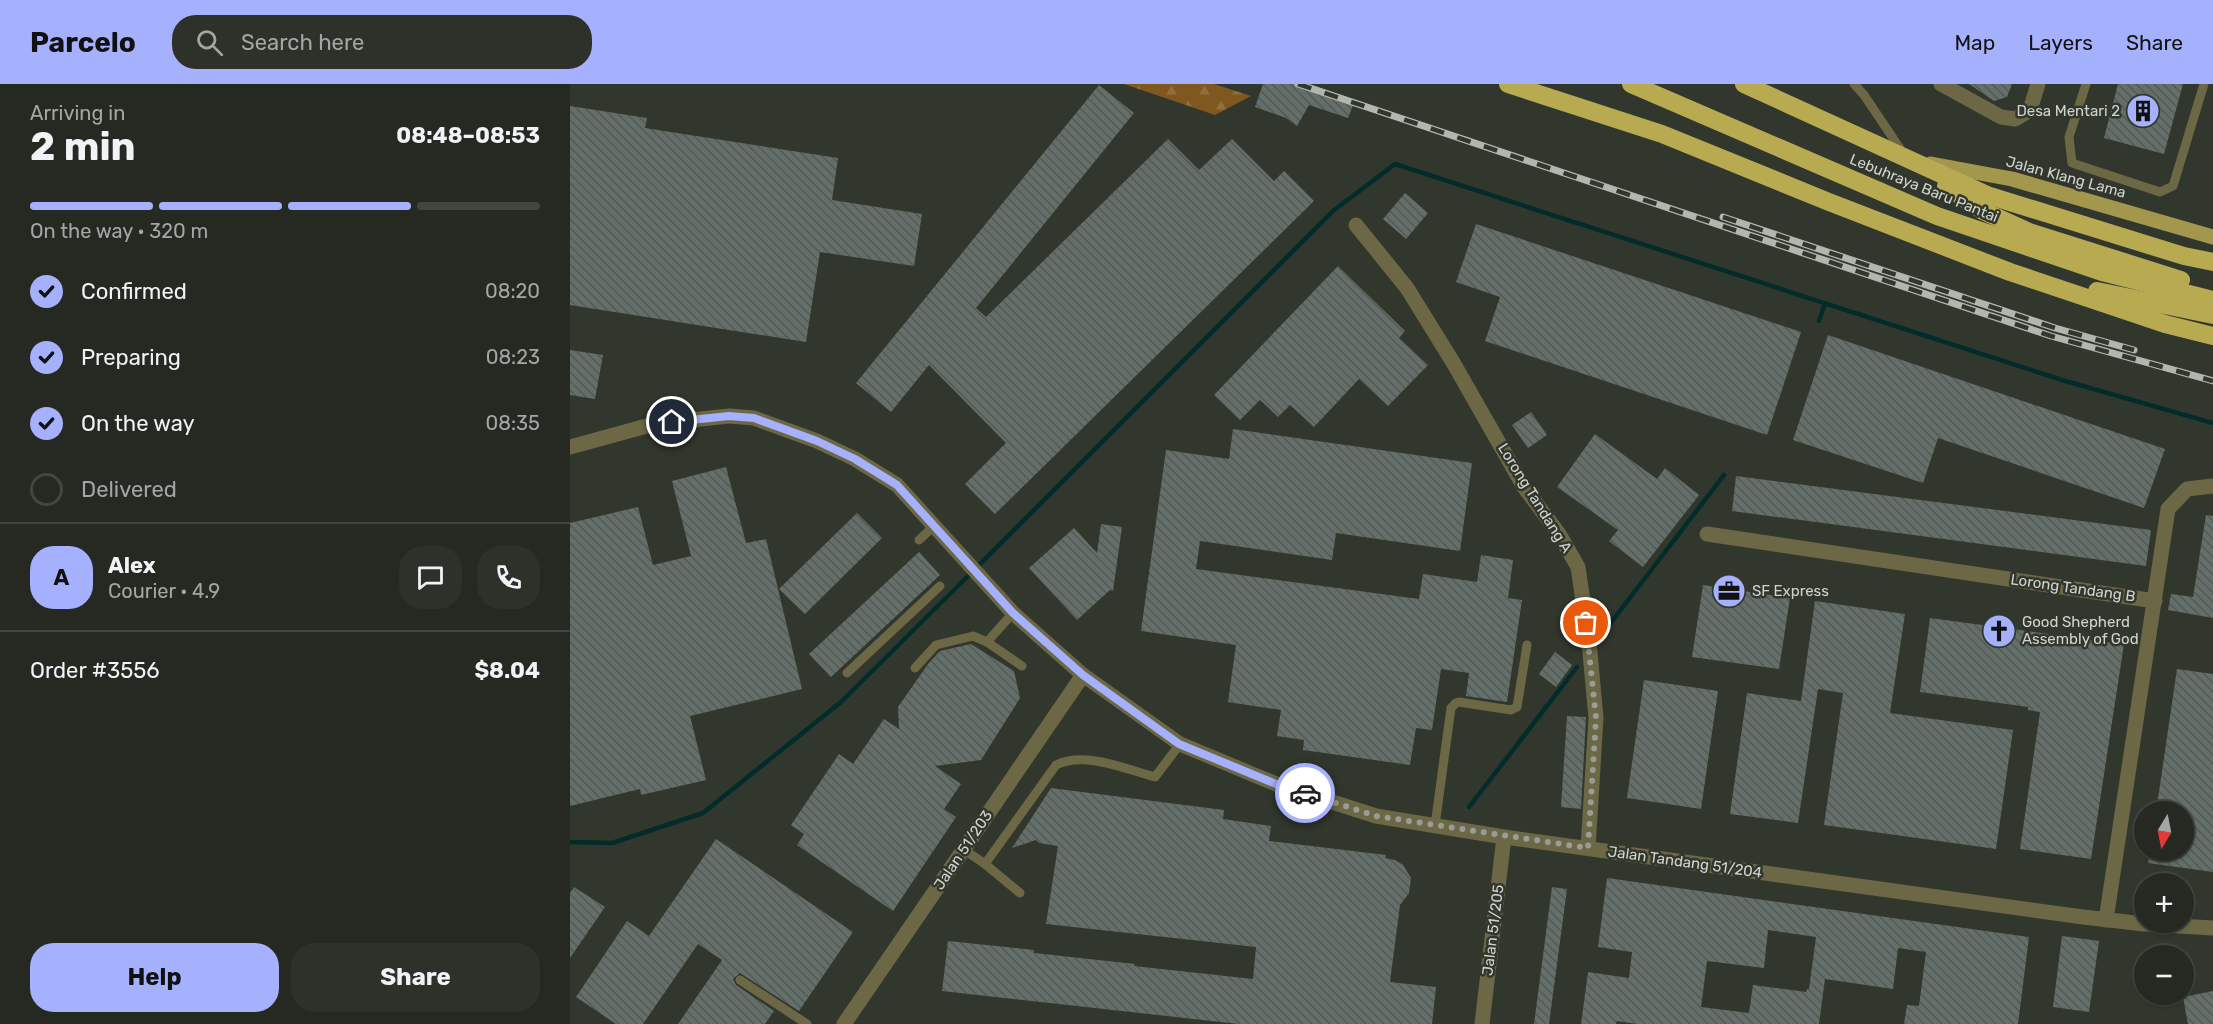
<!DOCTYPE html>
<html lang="en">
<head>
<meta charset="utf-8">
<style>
	body { margin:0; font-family:Rubik,sans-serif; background:#2e312a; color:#f1f3f6; height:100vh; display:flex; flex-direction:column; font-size:22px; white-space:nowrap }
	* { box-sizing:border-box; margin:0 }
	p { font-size:20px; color:#a4a6a5 }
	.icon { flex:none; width:33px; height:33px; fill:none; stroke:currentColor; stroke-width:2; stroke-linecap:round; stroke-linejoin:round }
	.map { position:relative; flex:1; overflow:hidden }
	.panel { display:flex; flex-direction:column; background:#262922; width:570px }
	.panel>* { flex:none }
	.needle { width:39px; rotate:190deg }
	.controls { position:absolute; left:1564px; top:717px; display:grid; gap:12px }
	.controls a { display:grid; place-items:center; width:60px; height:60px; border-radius:50%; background:#262922; box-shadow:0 2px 4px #0004,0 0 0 2px #424540; font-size:30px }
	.pin { position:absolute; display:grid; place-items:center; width:51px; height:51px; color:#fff; margin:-26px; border:3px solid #fff; border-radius:50%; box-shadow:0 2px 6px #0007 }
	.courier { position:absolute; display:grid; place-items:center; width:60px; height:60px; margin:-30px; border:4px solid #a5b1fc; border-radius:50%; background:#fff; color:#222; box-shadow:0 2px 8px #0007 }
	.summary em { font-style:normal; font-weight:700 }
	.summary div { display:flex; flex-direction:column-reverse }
	.summary { display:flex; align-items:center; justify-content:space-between; height:102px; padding:0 30px }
	h1 { font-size:39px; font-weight:700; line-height:45px }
	.bar { display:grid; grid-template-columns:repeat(4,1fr); gap:9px 6px; align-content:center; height:72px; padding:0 30px }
	.bar i { height:8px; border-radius:4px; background:#424540 }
	.bar .current { background:#a5b1fc }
	.bar p { grid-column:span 4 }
	.line { display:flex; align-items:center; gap:15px; padding:0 30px; border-top:2px solid #424540 }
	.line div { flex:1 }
	.round { display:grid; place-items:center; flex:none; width:63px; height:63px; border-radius:24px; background:#2e312a }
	ol { padding:0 30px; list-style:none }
	li { display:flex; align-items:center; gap:18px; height:66px }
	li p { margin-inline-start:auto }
	li .icon { padding:6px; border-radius:50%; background:#a5b1fc; color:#111; stroke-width:4 }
	li:last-child { color:#a4a6a5 }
	li i { width:33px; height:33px; border:3px solid #424540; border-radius:50% }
	.button { display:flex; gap:12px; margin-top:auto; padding:12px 30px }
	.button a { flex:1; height:69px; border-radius:24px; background:#a5b1fc; color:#111; font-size:24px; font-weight:700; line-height:69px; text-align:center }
	.button a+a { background:#2e312a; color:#f1f3f6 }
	header { display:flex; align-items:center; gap:36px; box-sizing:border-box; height:84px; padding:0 30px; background:#a5b1fc; color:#111 }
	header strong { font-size:28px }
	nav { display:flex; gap:33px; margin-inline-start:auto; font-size:21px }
	.search { width:420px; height:54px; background:#2e312a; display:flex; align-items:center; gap:15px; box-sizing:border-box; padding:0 21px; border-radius:24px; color:#a4a6a5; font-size:22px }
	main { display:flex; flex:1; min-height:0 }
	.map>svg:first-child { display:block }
</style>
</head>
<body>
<header>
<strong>Parcelo</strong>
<div class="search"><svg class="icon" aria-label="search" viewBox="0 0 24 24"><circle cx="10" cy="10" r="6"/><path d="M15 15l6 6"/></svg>Search here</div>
<nav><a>Map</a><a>Layers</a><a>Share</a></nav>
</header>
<main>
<section class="panel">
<div class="summary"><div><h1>2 min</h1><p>Arriving in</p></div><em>08:48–08:53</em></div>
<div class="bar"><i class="current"></i><i class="current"></i><i class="current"></i><i></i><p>On the way · 320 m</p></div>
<ol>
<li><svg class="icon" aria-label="check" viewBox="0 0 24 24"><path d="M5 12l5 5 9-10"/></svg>Confirmed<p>08:20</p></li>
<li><svg class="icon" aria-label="check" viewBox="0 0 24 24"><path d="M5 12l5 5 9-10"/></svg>Preparing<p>08:23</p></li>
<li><svg class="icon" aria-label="check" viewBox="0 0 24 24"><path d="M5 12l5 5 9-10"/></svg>On the way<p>08:35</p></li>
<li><i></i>Delivered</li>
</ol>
<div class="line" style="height:108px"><b class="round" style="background:#a5b1fc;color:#111">A</b><div><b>Alex</b><p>Courier · 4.9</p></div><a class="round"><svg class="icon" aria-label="chat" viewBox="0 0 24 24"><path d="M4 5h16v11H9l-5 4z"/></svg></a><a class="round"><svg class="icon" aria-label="phone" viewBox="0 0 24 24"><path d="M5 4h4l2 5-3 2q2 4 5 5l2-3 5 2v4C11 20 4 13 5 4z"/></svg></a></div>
<div class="line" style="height:78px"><div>Order #3556</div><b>$8.04</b></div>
<div class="button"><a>Help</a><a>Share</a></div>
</section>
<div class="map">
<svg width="1643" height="940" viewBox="0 0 1643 940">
	<defs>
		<pattern id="forest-firs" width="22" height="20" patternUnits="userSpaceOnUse" patternTransform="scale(1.5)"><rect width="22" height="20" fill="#80571e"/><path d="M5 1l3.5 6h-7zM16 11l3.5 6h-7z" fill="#916e3e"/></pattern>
		<pattern id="building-back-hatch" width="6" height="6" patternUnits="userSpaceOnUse" patternTransform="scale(1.5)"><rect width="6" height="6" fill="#636f68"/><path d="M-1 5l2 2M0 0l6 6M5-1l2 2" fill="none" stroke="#535a55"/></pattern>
	</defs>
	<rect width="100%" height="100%" fill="#32372d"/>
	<!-- forest -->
	<path fill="url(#forest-firs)" d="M554,0h90l37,12 -36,19z"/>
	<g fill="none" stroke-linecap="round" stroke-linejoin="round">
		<!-- stream -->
		<g stroke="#012c2a" stroke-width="4.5">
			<path d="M1249,237l6,-18"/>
			<path d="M407,483l356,-356 62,-47 667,216 151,43"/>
			<path d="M1036,545l118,-154"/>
			<path d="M899,723l108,-140"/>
			<path d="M0,758l42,1 91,-30 138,-111 130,-129"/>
		</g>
	</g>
	<!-- building -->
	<g fill="url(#building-back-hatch)" fill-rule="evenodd">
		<path d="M693,0h46l46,16 -7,18 -39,-13 -12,21 -11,-8 -31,-11z"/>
		<path d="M1399,0h43l-5,13 -13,4z"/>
		<path d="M1548,0h65l-19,70 -60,-16z"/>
		<path d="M529,1l35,28 -158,195 10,9 182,-178 31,31 33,-31 42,42 10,-10 30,30 -319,313 -30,-30 41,-41 -77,-78 -38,47 -35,-29z"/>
		<path d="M0,22l77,12 -2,10 193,30 -6,42 90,14 -8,52 -94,-14 -14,90 -236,-37z"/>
		<path d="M835,109l23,20 -22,26 -23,-20z"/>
		<path d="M906,140l325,108 -34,103 -282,-94 15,-44 -44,-15z"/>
		<path d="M768,182l67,65 -6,7 29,27 -40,41 -29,-27 -45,48 -24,-22 -12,12 -18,-17 -20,20 -26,-25z"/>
		<path d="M1258,251l337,114 -21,59 -206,-70 -15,45 -130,-43z"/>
		<path d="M0,266l33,5 -8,44 -25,-4z"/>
		<path d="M961,328l16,23 -19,13 -16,-23z"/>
		<path d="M663,345l239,34 -12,88 -124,-18 -4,27 -132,-19 -4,28 223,30 4,-25 54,8 4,-27 32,5 -5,38 14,2 -15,102 -41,-6 3,-23 -28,-4 -9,61 -16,-2 -6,37 -107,-15 1,-10 -27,-4 4,-26 -53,-8 8,-57 -95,-14 25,-181 63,9z"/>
		<path d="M1025,350l62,45 8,-11 34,27 -56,72 -34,-26 9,-11 -61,-43z"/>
		<path d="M156,383l20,76 20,-4 36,150 -112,27 16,64 -65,15 -1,-6 -70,17v-283l68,-16 15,58 38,-9 -19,-75z"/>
		<path d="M1166,392l415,54 -5,36 -414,-55z"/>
		<path d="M287,429l25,25 -77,76 -26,-25z"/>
		<path d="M1636,431l7,1v102l-45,-8 3,-16 22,3z"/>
		<path d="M531,440l21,3 -9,64 -3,-1 -33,30 -48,-52 45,-40 23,25z"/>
		<path d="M349,468l21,23 -109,102 -22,-23z"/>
		<path d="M1133,501l87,13 -11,71 -87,-12z"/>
		<path d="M1245,517l90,13 -15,99 123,17 -17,119 -172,-24 19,-132 -25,-4 -20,134 -68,-9 17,-121 54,8z"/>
		<path d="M1360,534l194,26 -33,215 -71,-10 20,-137 -12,-2v-3l-108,-15z"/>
		<path d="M401,560l43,27 6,27 -39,62 -46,6 26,18 -17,25 12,8 -63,94 -96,-66 7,-11 -13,-9 48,-71 14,10 31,-45 15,10 -1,-22 30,-43 12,-13z"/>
		<path d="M985,568l17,13 -16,22 -17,-13z"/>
		<path d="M1607,585l36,5v198l-65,-9 2,-13h34v-38h-28z"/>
		<path d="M1074,596l74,11 -17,118 -74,-11z"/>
		<path d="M997,632l19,1 -5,92 -20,-2z"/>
		<path d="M481,704l173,22 -1,9 48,7 -2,15 117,14 -1,3 10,2 8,5 8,13 -2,15 -9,12 -10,77 46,5 -4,37h-193l-297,-33 6,-50 86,9v3l101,11 -1,2 119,13 3,-32 -210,-23 12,-78 -19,-3 -3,-3 -24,8z"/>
		<path d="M146,755l137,93 -54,79 -59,-38 -7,6 3,6 38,26 -9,13h-87l44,-64 -24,-16 -55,80h-27l-40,-27 51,-76 22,15z"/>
		<path d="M1037,794l422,59 -11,87h-114l3,-19 12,1 7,-54 -28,-4 -5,41 -68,-10 -6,45h-182l-20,-3 -1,3h-35l7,-52 41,6 3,-26 -34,-5zM1198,846l48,7 -7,52h-2l-1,3 -53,-7 -4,28 -48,-6 6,-46 57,7z"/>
		<path d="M4,803l31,20 -35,51v-65z"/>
		<path d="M982,803l15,2 -18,135h-15z"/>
		<path d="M1492,852l37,5 -10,71 -36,-5z"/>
		<path d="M1643,907v33h-25l-5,-27z"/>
	</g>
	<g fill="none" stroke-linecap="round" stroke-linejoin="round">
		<!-- lane -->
		<g stroke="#6c6745" stroke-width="9">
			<path d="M1284,0l10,11 39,58"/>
			<path d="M1516,0l-17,53 3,26 88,29 13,-6 31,-102"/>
			<path d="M349,456l15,-14"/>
			<path d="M417,558l26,-29"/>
			<path d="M345,584l21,-23 37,-9 14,6 35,24"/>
			<path d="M277,589l93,-87"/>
			<path d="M865,741l16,-117 5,-5 3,-1 52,8 6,-3 10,-62"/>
			<path d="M393,765l22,15 35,29"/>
			<path d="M415,780l71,-99c28,-14 70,4 99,12l25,-33"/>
			<path d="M170,896l67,44"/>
		</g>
		<!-- street -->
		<g stroke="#6c6745" stroke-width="15">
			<path d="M1371,0l60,33 14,2 15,-9 8,-26"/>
			<path d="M786,141l51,63 47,76 70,123 35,47 19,33 11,75 7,76 -8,130"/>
			<path d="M0,363l84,-23 75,-8 25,2 63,23 38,18 42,26 116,128 70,62 97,69 96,40 100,32 128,21 579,80 61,7 69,4"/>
			<path d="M1137,450l448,67"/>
			<path d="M1536,836l62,-411 19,-20 26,-3"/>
			<path d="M274,940l239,-349"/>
			<path d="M912,940l22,-187"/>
		</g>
		<!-- primary -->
		<path stroke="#a3974e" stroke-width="15" d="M1361,80l81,15 201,58"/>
		<!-- highway -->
		<g stroke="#b8aa50" stroke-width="18">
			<path d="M938,0l154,50 167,68 181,70 155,52 48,12"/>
			<path d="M1061,0l306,132 165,56 111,28"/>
			<path d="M1174,0l243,111 197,61 29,6"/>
			<path d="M1376,102l37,25 46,21 152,48"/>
			<path d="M1527,207l116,24"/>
		</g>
		<!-- rail casing -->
		<g stroke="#b2b6af" stroke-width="7">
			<g id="rail">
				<path d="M728,0l753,252 162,45"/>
				<path d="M1153,133l332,111 79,22"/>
			</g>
		</g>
		<!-- rail -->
		<use href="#rail" stroke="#32372d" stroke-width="4.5" stroke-dasharray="14" stroke-linecap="butt"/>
	</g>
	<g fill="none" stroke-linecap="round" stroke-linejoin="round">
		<!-- done -->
		<path stroke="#999d96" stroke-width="6" stroke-dasharray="0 10.8" d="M735,709l71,23 212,32 8,-130 -10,-95"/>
		<!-- route -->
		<path stroke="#a5b1fc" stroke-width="8" d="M102,338l57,-6 25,2 63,23 38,18 42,26 116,128 70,62 96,69 97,40 29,9"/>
	</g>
	<!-- icons -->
	<defs>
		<g id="building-disc" transform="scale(1.725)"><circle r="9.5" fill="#a5b1fc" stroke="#32372d"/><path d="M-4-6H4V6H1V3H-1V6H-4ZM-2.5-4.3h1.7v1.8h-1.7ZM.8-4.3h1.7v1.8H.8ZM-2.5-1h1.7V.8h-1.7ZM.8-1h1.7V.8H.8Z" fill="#111"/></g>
		<g id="office-disc" transform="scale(1.725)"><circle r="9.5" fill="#a5b1fc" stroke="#32372d"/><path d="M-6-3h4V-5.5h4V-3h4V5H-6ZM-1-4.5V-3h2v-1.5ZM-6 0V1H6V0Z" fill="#111"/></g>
		<g id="church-disc" transform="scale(1.725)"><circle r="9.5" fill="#a5b1fc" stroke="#32372d"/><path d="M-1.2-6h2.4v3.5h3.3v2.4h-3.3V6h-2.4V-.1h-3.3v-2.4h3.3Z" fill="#111"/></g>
	</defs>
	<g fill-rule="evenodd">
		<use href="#building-disc" x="1573" y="27"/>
		<use href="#office-disc" x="1159" y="507"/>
		<use href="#church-disc" x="1429" y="547"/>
	</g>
	<g text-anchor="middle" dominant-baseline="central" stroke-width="5" stroke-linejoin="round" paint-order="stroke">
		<!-- poi labels -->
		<g font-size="15" fill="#d1d4ce" stroke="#32372d" text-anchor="start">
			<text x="1550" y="27" text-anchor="end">Desa Mentari 2</text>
			<text x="1182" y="507">SF Express</text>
			<text x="1452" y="538">Good Shepherd<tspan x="1452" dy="17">Assembly of God</tspan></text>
		</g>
		<!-- street labels -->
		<g font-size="15" fill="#d1d4ce" stroke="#32372d">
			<text transform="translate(1496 93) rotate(15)">Jalan Klang Lama</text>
			<text transform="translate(1354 104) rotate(22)">Lebuhraya Baru Pantai</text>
			<text transform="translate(965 414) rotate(58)">Lorong Tandang A</text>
			<text transform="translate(1503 504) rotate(8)">Lorong Tandang B</text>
			<text transform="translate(393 766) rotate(-56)">Jalan 51/203</text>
			<text transform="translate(1115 778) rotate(8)">Jalan Tandang 51/204</text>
			<text transform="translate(923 846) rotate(-83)">Jalan 51/205</text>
		</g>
	</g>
</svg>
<div class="controls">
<a><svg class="needle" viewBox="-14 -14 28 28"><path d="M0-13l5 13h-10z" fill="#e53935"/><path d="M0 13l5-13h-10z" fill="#a4a6a5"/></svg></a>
<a>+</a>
<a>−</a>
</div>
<div class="pin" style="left:1016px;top:539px;background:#ea580c"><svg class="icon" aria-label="bag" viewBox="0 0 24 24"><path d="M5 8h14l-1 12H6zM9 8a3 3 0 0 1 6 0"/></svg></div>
<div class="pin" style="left:102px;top:338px;background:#1f2937"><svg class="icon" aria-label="home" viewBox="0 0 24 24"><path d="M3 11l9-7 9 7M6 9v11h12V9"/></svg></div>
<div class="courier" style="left:735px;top:709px"><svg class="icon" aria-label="car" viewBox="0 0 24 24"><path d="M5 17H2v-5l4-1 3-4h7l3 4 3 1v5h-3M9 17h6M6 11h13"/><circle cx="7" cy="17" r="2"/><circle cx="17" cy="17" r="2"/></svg></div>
</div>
</main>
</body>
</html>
